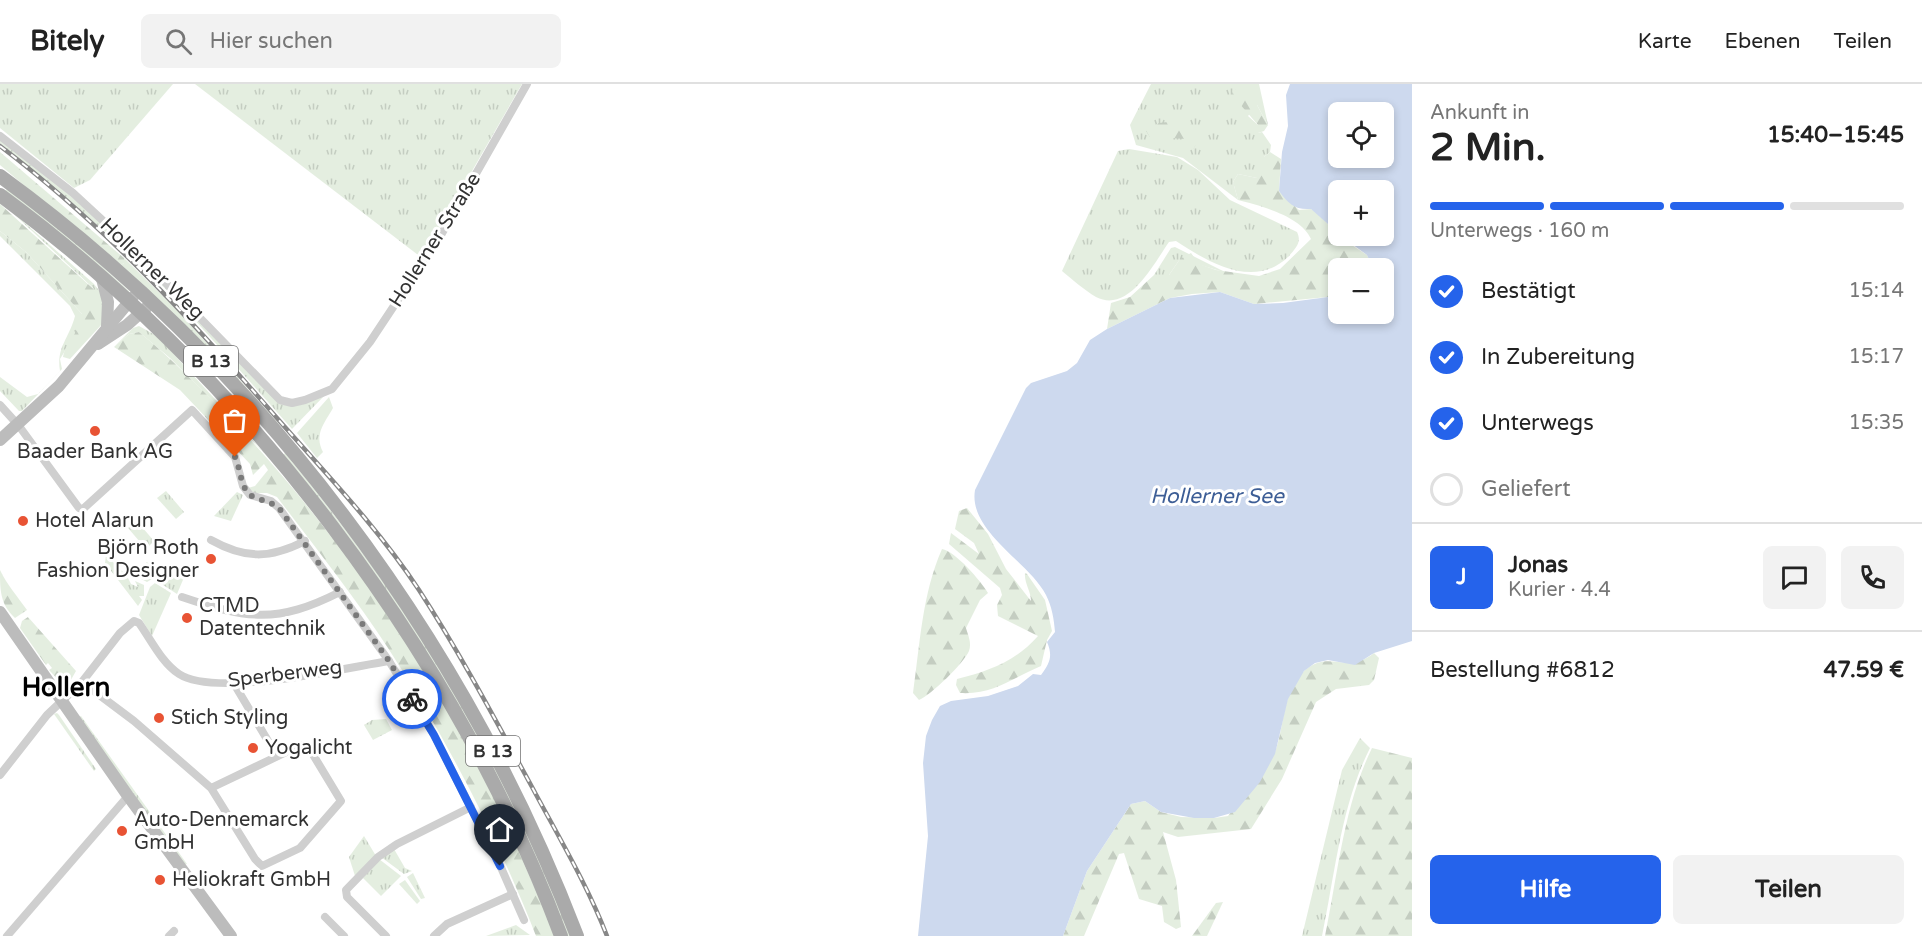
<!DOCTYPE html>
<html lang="de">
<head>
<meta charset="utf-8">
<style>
	body { margin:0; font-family:"Varela Round",sans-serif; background:#f2f2f2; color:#222; height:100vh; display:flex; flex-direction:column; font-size:22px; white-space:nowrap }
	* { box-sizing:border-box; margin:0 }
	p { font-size:20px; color:#767676 }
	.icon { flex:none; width:33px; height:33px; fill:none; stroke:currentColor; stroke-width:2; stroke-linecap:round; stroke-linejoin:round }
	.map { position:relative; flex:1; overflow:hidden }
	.details { display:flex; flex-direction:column; background:#fff; width:510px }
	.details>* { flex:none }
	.buttons { position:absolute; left:1328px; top:18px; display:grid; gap:12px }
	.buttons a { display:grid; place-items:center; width:66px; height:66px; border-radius:9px; background:#fff; box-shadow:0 3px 9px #0003; font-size:30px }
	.pin { position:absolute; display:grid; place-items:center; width:51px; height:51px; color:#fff; margin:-62px -26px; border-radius:50% 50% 50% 0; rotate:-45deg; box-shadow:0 0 6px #0007 }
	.pin .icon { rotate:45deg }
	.courier { position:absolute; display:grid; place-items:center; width:60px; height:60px; margin:-30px; border:4px solid #2563eb; border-radius:50%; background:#fff; color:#222; box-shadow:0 2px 8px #0007 }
	.summary em { font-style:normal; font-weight:800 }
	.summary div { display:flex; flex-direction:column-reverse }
	.summary { display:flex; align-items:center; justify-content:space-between; height:102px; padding:0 18px }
	h1 { font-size:39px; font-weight:800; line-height:45px }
	.bar { display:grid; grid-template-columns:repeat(4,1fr); gap:9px 6px; align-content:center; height:72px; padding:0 18px }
	.bar i { height:8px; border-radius:4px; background:#e0e0e0 }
	.bar .current { background:#2563eb }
	.bar p { grid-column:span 4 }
	.line { display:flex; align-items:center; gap:15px; padding:0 18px; border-top:2px solid #e0e0e0 }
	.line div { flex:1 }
	.round { display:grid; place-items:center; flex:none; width:63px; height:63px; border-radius:9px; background:#f2f2f2 }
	ol { padding:0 18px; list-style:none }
	li { display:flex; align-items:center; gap:18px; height:66px }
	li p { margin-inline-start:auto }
	li .icon { padding:6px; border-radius:50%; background:#2563eb; color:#fff; stroke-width:4 }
	li:last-child { color:#767676 }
	li i { width:33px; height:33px; border:3px solid #e0e0e0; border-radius:50% }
	.cta { display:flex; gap:12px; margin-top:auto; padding:12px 18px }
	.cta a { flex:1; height:69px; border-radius:9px; background:#2563eb; color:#fff; font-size:24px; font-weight:800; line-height:69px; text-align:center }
	.cta a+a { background:#f2f2f2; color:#222 }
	header { display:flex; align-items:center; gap:36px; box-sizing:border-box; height:84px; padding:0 30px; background:#fff; border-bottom:2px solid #e0e0e0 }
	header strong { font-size:28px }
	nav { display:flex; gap:33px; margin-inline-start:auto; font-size:21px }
	.search { width:420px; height:54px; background:#f2f2f2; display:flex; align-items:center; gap:15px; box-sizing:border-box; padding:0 21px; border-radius:9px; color:#767676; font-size:22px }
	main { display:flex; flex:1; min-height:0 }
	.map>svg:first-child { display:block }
</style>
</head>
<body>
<header>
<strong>Bitely</strong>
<div class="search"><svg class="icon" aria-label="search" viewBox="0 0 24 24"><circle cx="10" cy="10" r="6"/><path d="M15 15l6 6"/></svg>Hier suchen</div>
<nav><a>Karte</a><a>Ebenen</a><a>Teilen</a></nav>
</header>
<main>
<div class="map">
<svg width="1412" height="852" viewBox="0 0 1412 852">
	<defs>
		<pattern id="grass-tufts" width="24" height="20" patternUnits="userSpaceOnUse" patternTransform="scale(1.5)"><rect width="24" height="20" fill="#e4eee0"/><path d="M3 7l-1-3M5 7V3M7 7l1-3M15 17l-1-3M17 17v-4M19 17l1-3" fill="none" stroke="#c4cdc1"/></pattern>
		<pattern id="forest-firs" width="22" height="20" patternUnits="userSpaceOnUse" patternTransform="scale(1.5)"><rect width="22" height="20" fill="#e4eee0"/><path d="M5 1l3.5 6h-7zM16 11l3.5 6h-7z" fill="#c4cdc1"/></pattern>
	</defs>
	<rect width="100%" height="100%" fill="#fff"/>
	<!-- grass -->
	<g fill="url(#grass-tufts)">
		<path d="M0,0h173l-83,96 -16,8 -74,-60z"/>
		<path d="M195,0h327l-100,174z"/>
		<path d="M1151,0h108l9,41 -11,-20 -9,11 10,9v8l4,-1 9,13 -1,7 -6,5 1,6 -8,15 -19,-4 -5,8 5,18 -55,-42 -47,-13 -6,-20z"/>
		<path d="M0,55c56,43 109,89 159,138 43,42 79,90 125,128l41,-10 -33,34 -115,-129 -60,-58 -117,-99z"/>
		<path d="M1129,65l48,8 21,13 32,30 67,32c5,10 -1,16 -8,24 -34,34 -80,7 -113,-15l-7,1c-15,21 -40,72 -73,55 -12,-7 -24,-18 -34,-26l56,-120z"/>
		<path d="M8,104l62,49 59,54 1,4 -126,-103z"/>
		<path d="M0,117l94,83 7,9 4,17 -12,-22z"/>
		<path d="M0,147l26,21 56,62v9l-22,36 2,10 -40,42h-3l-19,-20v-14l27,20 11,-3 22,-23c-4,-24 9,-32 15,-55l-5,-10 -70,-70z"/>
		<path d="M1175,163l52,26 -47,-14 -11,16h-15l17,-27z"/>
		<path d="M109,173l12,8 3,-2v-5l53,52 106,118z"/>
		<path d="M139,242l18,10 112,122 -99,-100 -31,-26 -10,2 -15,13 19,-19z"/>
		<path d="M329,313l4,11c-9,16 -19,26 -10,44l-6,6 -20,-25z"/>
		<path d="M285,369c88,107 166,221 227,345 22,45 40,92 60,138h-6l-283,-481z"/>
		<path d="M166,407l18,21 -8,7 -19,-21z"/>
		<path d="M237,408l6,3 -12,26 -17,-5z"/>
		<path d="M136,436l18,21 -8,8 -18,-21z"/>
		<path d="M106,471l21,21 4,8 7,3 -3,-6 9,4v11h-5l3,4 -4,6 -33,-43z"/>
		<path d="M147,478l12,13 -12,7 -14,-7z"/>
		<path d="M186,479l2,5 -11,26 -17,-11z"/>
		<path d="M155,499l16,10 -19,43 -13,-21 11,-28z"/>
		<path d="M57,629l2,2 37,54 -2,2 -40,-57z"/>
		<path d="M81,632l106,148 -5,1 -103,-148z"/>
		<path d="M386,635l6,11 -19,10 -9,-15 8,-5z"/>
		<path d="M1360,654l10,10c-29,57 -35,126 -48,188h-20l40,-166z"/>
		<path d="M364,752l12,20 -21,20 -6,-19z"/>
		<path d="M394,765l11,19 7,3 -8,3 -23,-17z"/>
		<path d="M379,775l22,17 -20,20 -18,-18z"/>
		<path d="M413,789l12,25 -4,1 -14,-22z"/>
		<path d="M405,796l15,21 -3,3 -18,-20z"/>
		<path d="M516,841l14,10 -44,1z"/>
	</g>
	<!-- forest -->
	<g fill="url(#forest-firs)">
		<path d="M1237,5l20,16 11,20 -4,6 -6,2v-8l-26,-30 1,-5z"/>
		<path d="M1176,37l31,8 -14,20 -6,-10 -37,-2 -4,-6 13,-8z"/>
		<path d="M0,68l124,106v5l-3,2 -12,-8 -109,-92z"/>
		<path d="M1270,68l11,7 -2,32 20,19 12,-1 9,6 18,21 29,19 6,13h-35v23l-10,6 -74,7 -34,-12 -28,2 -22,4 -63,31 4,-26 19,-6 24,-22h15l11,-16 11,-6 8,11 17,6 43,6 21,-7 31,-30c-10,-23 -50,-33 -73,-39l-5,-18 5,-8 19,4v-9l5,-3 2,-9z"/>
		<path d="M0,120l100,91 5,15 -2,13 -33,36 -7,-2c3,-16 18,-26 19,-43l-56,-62 -26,-21z"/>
		<path d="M139,248c31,25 58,53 86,81 146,150 250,332 331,523h-20c-39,-100 -90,-198 -148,-288 -34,-52 -73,-101 -111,-151l-10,-4h-13l-6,-5 7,-2 13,-16 -4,-6 -11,11 -3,-11 -70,-74 -66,-43 15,-13z"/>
		<path d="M967,424l21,26 18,35 25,32c0,-10 -7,-18 -6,-28l2,1 18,26 7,31 -5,9 -6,26c-29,12 -47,29 -81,27l-4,-8 1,-6c32,-8 59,-18 81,-43l-40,-20 -1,-11 5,-10 -2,-7 -51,-44 2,-11 28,21 -5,-11 -19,-14 4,-18z"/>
		<path d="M942,465c13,2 39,32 46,44l-8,7 -14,28c2,7 6,15 3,23 -5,12 -38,44 -50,49l-6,-7c7,-48 9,-99 29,-144z"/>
		<path d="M0,486c7,15 18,27 27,40l-12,8c-15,-14 -15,-28 -15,-48z"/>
		<path d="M28,533l48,54 -8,14h-5l-14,-15 3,-2 -4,-5 -2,2 -26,-37 2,-7z"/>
		<path d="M1374,569l5,5 -5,22 -5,5 -33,4 -20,13 -34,77 -31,50 -73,8 -15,-5 13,48 5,47 -5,2 -12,-7 -2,-16 -23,-7 -15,-46 -5,1 -35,82h-21l24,-65 44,-67 14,-3 16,11 20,5 33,1 14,-2c13,-18 39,-44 47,-64 10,-26 7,-62 30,-82 25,-21 41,5 69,-17z"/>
		<path d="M1372,664l40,10v178h-87c13,-63 19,-131 47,-188z"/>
		<path d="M1223,818l-16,34h-15l24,-33z"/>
	</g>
	<!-- water -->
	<path fill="#cdd9ee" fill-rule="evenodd" d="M1290,0h122v557l-38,12 -19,12 -27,-5 -13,3 -11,8 -16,28 -13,55 -15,28 -25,30 -21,6h-20l-33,-6 -16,-11 -14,3 -44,67 -24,65h-145l10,-100 -5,-73 3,-27 6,-16 8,-14 11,-5 37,-5 30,-10 15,-12 8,1c9,-12 12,-19 6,-33l8,-10c-1,-13 -3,-25 -9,-37 -17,-33 -78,-64 -71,-105l51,-102 5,-5 36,-12 10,-8 13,-23 17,-11 63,-31 50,-6 34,12 29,-1 45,-6 10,-6v23h45v-46h-10l-6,-13 -26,-19h42v-46h-45v43l-27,-24c-17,1 -22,-5 -32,-18l3,-39 6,-26 -2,-31zM1338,28h45v46h-45z"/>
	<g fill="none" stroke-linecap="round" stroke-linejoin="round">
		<!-- street -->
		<g stroke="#cfcfcf" stroke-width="8">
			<path d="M0,52l73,57 52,48 155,159 12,3 13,-3 27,-11 38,-47 71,-107 86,-151"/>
			<path d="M0,321l19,21 60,82 4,1 109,-99 43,47 8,29 7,9 21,6 8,7 110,153 44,72 66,130 25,57"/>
			<path d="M211,456c34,19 59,19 94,1"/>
			<path d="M182,513c65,22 95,27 158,-5"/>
			<path d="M82,598l52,39 77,67 44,71 7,7 38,-18 41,-47 -32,-53 -8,-3 -90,43"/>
			<path d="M233,598l44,74"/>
			<path d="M0,691l47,-60 35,-33 38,-49 14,-12 5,2c12,17 23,40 40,51 37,24 165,-6 210,-13"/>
			<path d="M325,833l19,19"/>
			<path d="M7,852l121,-140"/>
			<path d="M169,852l5,-5"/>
			<path d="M386,852l-39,-39 -1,-7 32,-33 19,-13 74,-37"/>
			<path d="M434,852l13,-12 66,-30"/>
		</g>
		<!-- secondary -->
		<g stroke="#bcbcbc" stroke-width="12">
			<path d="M102,195l6,23 -1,24"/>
			<path d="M98,260l29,-19 19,-17"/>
			<path d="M0,356l59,-54 74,-89"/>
			<path d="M0,528l128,184 103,140"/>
		</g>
		<!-- primary -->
		<g stroke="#aaa" stroke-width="14">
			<path d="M0,92c260,190 462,460 577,760"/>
			<path d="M0,111c245,180 454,457 561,741"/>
		</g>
		<!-- rail casing -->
		<g stroke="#878787" stroke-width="4.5">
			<path id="rail" d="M0,62c107,81 197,180 284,280 47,53 96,105 135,164 41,63 77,131 113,197 26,49 55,97 75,149"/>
		</g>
		<!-- rail -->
		<use href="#rail" stroke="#fff" stroke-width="2" stroke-dasharray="7" stroke-linecap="butt"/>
	</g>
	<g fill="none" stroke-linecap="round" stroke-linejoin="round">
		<!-- done -->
		<path stroke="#7a7a7a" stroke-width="6" stroke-dasharray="0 10.8" d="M235,373c6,12 5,32 17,39 10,5 18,5 27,12l110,153 23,38"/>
		<!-- route -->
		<path stroke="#2563eb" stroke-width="8" d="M412,615l22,36 66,131"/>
	</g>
	<!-- markers -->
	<g fill="#e85334" stroke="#fff" stroke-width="2">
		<circle cx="95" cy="347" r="6"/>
		<circle cx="23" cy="437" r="6"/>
		<circle cx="211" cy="475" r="6"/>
		<circle cx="187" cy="534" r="6"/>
		<circle cx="159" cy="634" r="6"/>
		<circle cx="253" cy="664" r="6"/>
		<circle cx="122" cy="747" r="6"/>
		<circle cx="160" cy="796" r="6"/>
	</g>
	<g text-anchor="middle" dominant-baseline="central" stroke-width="6" stroke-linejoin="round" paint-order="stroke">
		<!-- shield labels -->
		<g fill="#fff" stroke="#707070" stroke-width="1.5">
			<rect x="184" y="262" width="54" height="30" rx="4.5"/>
			<rect x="466" y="652" width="54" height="30" rx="4.5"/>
		</g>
		<g font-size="18" font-weight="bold" fill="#323232">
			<text x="211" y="277">B 13</text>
			<text x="493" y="667">B 13</text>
		</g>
		<!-- street labels -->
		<g font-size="20" fill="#323232" stroke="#fff">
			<text transform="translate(435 156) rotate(-58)">Hollerner Straße</text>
			<text transform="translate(152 185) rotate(44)">Hollerner Weg</text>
			<text transform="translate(285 590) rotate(-7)">Sperberweg</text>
		</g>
		<!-- poi labels -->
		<g font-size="20" fill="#323232" stroke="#fff" text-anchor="start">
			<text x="95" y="368" text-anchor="middle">Baader Bank AG</text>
			<text x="35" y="437">Hotel Alarun</text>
			<text x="199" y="464" text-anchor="end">Björn Roth<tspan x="199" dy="23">Fashion Designer</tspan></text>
			<text x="199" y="522">CTMD<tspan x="199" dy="23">Datentechnik</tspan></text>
			<text x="171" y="634">Stich Styling</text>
			<text x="265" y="664">Yogalicht</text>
			<text x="134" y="736">Auto-Dennemarck<tspan x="134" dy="23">GmbH</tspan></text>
			<text x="172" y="796">Heliokraft GmbH</text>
		</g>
		<!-- water labels -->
		<g font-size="21" font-style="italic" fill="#3d5e96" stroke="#fff">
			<text x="1217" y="412">Hollerner See</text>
		</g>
		<!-- district labels -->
		<g font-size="26" font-weight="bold" fill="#000" stroke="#fff">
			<text x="66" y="603">Hollern</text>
		</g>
	</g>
</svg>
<div class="buttons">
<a><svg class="icon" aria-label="locate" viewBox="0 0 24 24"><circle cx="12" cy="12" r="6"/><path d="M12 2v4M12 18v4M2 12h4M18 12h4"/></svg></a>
<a>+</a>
<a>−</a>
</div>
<div class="pin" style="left:235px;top:373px;background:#ea580c"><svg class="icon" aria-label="bag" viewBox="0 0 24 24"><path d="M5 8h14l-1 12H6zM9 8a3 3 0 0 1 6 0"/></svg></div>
<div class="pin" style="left:500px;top:782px;background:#1f2937"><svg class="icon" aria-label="home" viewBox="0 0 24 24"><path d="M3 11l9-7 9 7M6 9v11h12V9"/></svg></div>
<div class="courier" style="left:412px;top:615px"><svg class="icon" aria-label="bike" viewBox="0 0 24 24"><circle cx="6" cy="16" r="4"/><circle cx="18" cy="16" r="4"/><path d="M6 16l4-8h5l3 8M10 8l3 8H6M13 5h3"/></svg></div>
</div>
<section class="details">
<div class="summary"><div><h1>2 Min.</h1><p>Ankunft in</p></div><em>15:40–15:45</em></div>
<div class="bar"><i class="current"></i><i class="current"></i><i class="current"></i><i></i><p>Unterwegs · 160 m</p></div>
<ol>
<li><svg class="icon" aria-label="check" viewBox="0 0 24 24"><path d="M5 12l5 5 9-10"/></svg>Bestätigt<p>15:14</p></li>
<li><svg class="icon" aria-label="check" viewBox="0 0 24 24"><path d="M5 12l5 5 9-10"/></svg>In Zubereitung<p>15:17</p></li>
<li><svg class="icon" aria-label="check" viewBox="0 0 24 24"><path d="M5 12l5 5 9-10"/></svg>Unterwegs<p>15:35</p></li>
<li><i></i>Geliefert</li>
</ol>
<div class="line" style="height:108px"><b class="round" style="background:#2563eb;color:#fff">J</b><div><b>Jonas</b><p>Kurier · 4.4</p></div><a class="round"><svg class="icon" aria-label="chat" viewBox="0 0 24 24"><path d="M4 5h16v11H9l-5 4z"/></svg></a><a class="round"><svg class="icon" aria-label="phone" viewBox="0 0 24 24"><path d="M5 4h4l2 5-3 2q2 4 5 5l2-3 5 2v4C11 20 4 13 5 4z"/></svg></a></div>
<div class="line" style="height:78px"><div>Bestellung #6812</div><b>47.59 €</b></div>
<div class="cta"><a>Hilfe</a><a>Teilen</a></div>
</section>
</main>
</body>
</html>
